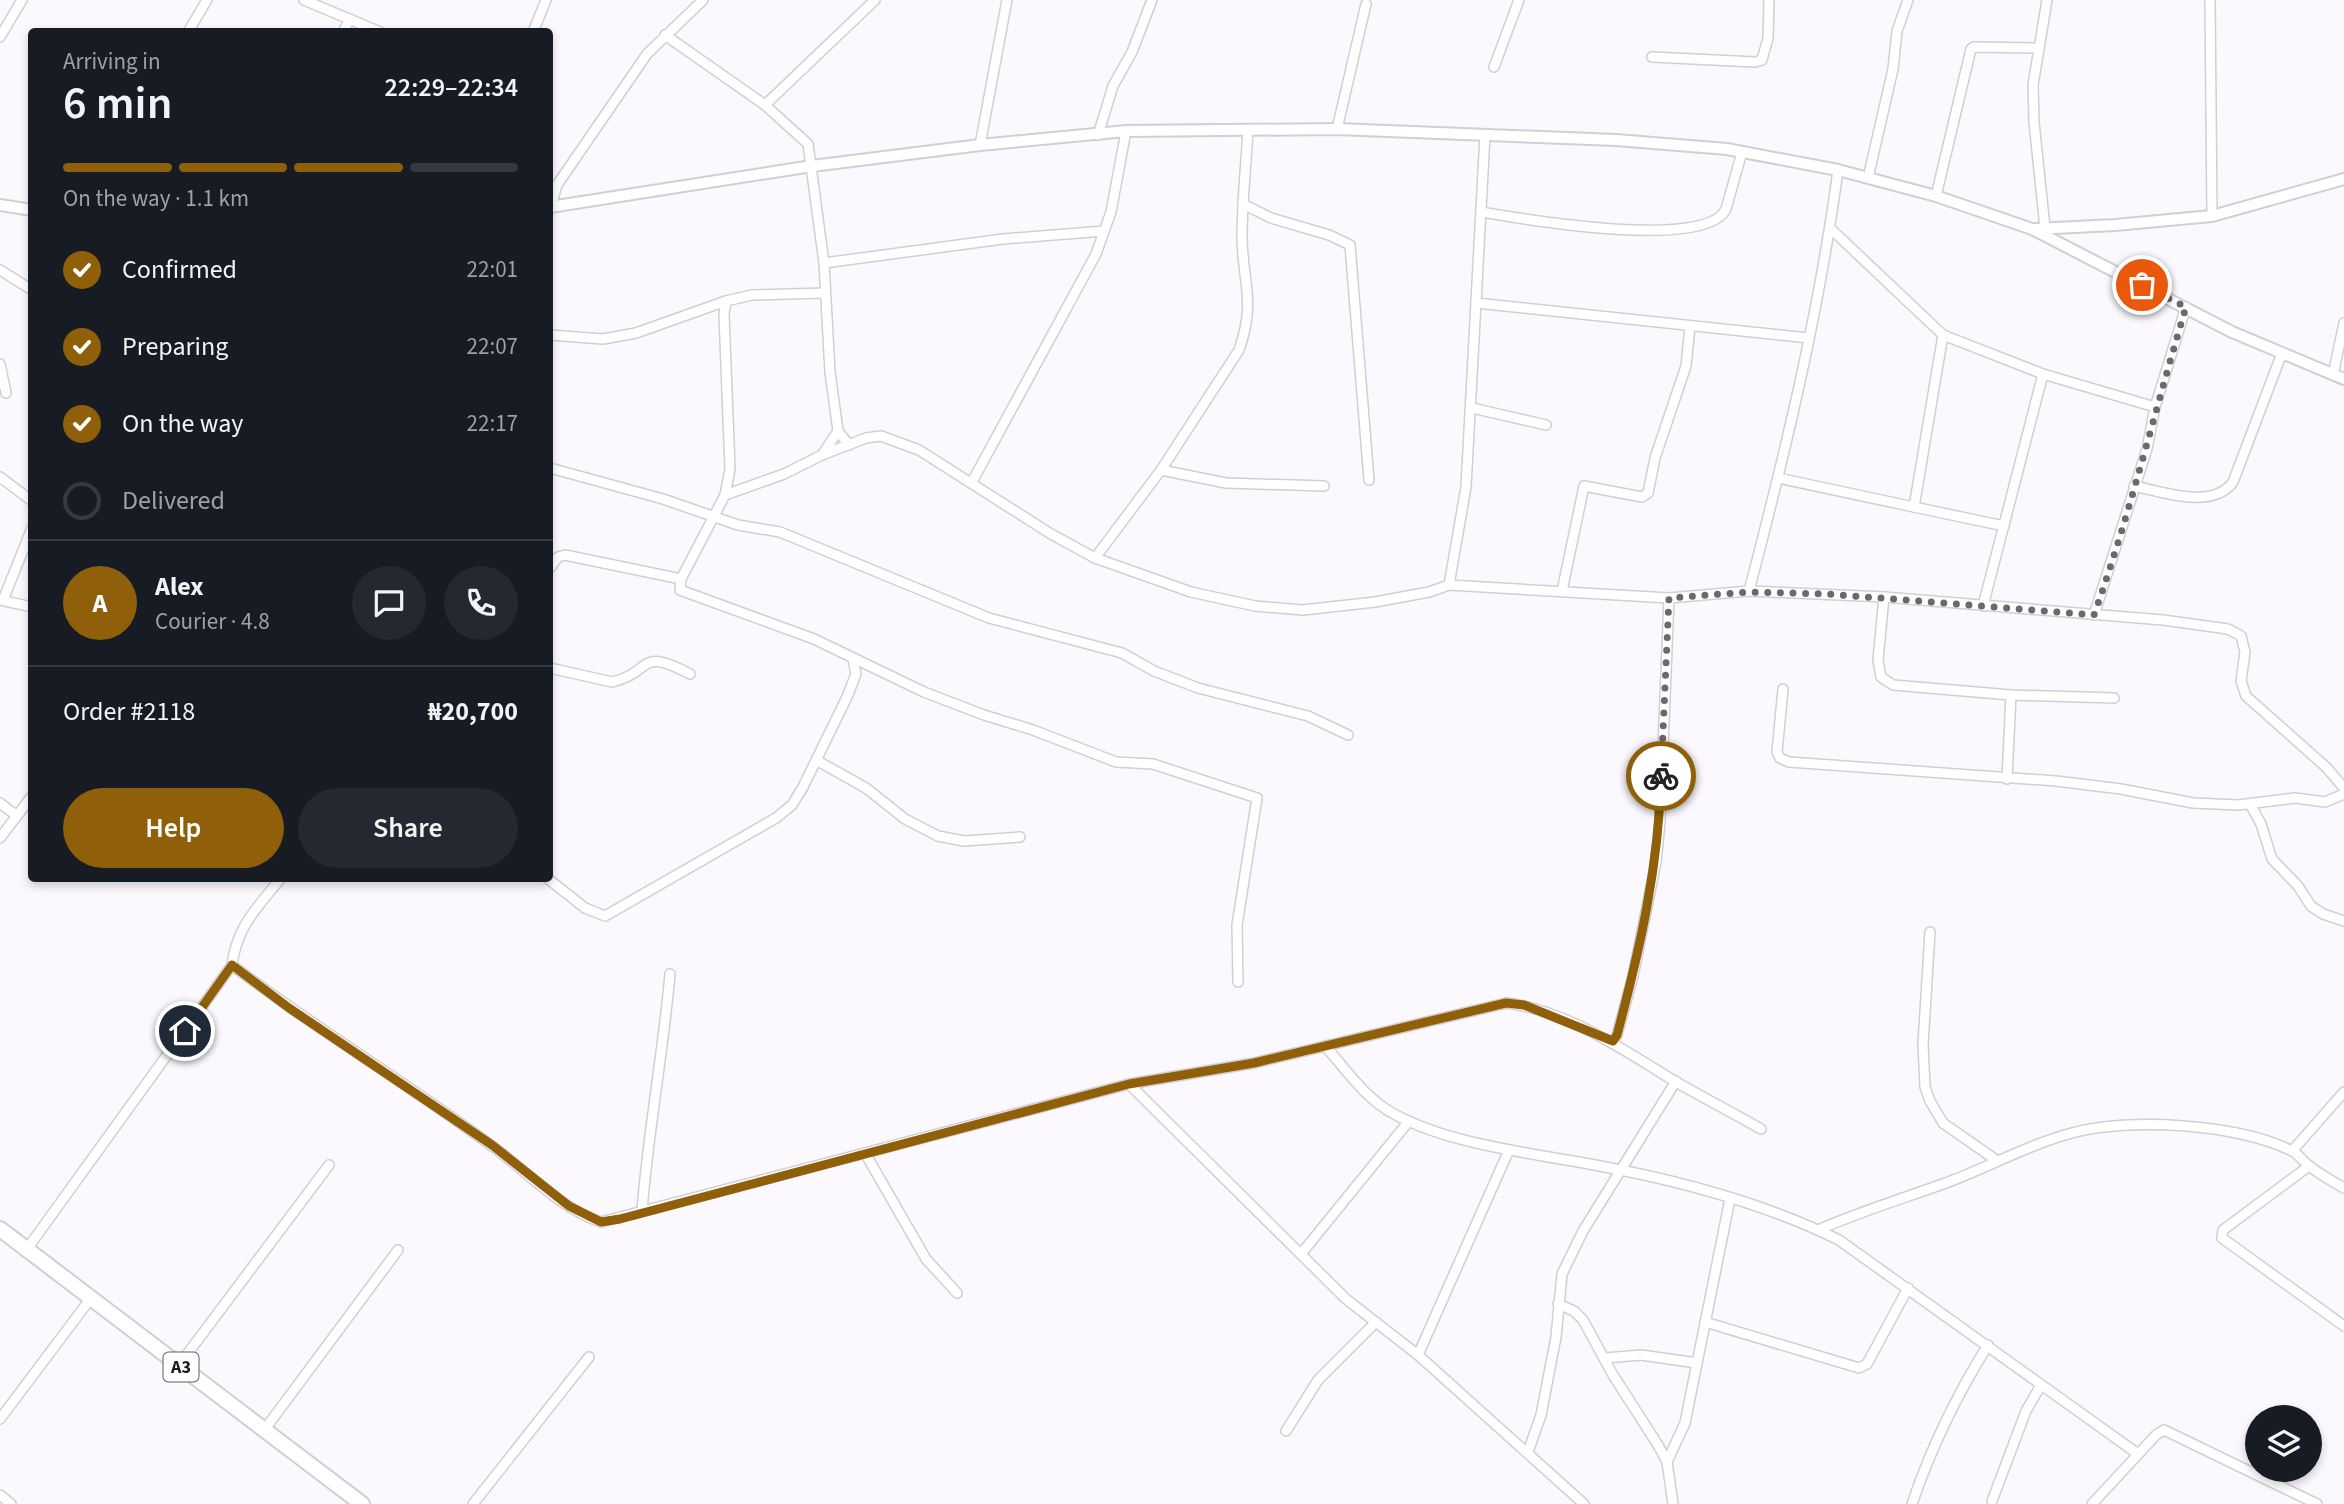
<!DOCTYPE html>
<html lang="en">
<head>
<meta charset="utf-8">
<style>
	body { margin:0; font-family:"Source Sans 3",sans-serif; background:#242831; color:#f1f3f6; height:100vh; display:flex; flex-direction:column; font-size:26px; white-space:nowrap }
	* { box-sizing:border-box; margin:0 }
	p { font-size:23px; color:#9ea1a6 }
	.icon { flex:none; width:38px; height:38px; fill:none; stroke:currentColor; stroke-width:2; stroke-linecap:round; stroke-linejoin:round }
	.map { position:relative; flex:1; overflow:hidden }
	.panel { position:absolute; left:28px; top:28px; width:525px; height:854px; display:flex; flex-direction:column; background:#171b24; border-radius:7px; box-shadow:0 4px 10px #0003 }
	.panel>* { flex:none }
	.tools { position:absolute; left:2245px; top:1405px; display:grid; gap:14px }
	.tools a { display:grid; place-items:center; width:77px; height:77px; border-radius:50%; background:#171b24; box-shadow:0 4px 10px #0003; font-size:35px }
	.pin { position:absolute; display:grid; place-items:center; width:60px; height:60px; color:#fff; margin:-30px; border:4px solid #fff; border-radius:50%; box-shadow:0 2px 7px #0007 }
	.courier { position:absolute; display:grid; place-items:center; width:70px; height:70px; margin:-35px; border:5px solid #8f6009; border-radius:50%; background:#fff; color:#222; box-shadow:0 2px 9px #0007 }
	.headline em { font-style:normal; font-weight:600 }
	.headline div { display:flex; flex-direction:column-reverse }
	.headline { display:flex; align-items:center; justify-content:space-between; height:119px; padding:0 35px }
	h1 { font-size:46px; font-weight:600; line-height:52px }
	.bar { display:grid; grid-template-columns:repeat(4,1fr); gap:10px 7px; align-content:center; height:84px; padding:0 35px }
	.bar i { height:9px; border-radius:5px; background:#363941 }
	.bar .selected { background:#8f6009 }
	.bar p { grid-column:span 4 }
	.line { display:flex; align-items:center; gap:18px; padding:0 35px; border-top:2px solid #363941 }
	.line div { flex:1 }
	.round { display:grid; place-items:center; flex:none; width:74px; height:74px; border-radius:37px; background:#242831 }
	ol { padding:0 35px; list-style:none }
	li { display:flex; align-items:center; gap:21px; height:77px }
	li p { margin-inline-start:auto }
	li .icon { padding:7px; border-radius:50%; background:#8f6009; color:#fff; stroke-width:4 }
	li:last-child { color:#9ea1a6 }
	li i { width:38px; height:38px; border:4px solid #363941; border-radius:50% }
	.primary-button { display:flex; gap:14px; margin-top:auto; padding:14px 35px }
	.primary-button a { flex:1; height:80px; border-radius:42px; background:#8f6009; color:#fff; font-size:28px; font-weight:600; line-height:80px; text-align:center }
	.primary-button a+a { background:#242831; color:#f1f3f6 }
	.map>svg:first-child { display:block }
</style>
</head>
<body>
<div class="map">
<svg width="2344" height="1504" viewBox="0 0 2344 1504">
	<rect width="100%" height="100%" fill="#fbf9fe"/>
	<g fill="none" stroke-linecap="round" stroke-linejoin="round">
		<!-- minor casing -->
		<g stroke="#d1cfd5" stroke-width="12">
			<g id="minor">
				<path d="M304,0l76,32"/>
				<path d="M2210,0l2,216"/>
				<path d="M188,32l19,-32"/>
				<path d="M343,32l7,-13"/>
				<path d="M533,32l13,-32"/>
				<path d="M665,35l100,70 43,39 16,119 6,109 8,59 11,14"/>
				<path d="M0,37l22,-37"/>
				<path d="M1652,57l103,5 7,-2 6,-22 1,-38"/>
				<path d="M1494,67l25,-67"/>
				<path d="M765,105l110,-105"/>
				<path d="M1337,129l29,-125"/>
				<path d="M1098,135l15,-49 19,-34 20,-52"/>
				<path d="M980,145l27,-145"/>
				<path d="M1868,178l25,-109 4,-38 11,-31"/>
				<path d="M1936,196l35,-147 3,-2 63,1"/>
				<path d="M1243,204l28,14 58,17 21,10 19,235"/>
				<path d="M551,207l6,-22 90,-131 56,-54"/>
				<path d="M1481,212c42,7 225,39 245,-3l16,-57"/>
				<path d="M2045,228l-11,-106 -1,-37 14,-85"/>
				<path d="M1831,229l112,106 100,39 112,33 -8,42 -53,166"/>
				<path d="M824,263l179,-24 101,-8"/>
				<path d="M0,270l32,20"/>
				<path d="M825,293l-73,2 -26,6 -2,13 6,155 -5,26 -44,84 -1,11 134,49 110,53 60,23 49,15 83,32 37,2 104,34 -20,127 1,57"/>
				<path d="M1476,303l333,35"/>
				<path d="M550,335l53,4 33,-6 90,-32"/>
				<path d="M0,364l6,29"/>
				<path d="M2333,375l11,-52"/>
				<path d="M2155,407l31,-100"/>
				<path d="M1472,408l74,17"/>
				<path d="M822,455l16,-24"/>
				<path d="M550,468l113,31 75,26 42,7 209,86 133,35 32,18 44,17 110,28 40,19"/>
				<path d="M1161,470l78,-120c17,-49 4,-65 3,-112 0,-36 4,-72 6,-108"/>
				<path d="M0,477l32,24"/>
				<path d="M1778,478l136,29 29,-172"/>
				<path d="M972,482l124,-228 15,-42 15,-81"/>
				<path d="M2134,486c29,6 79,24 99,-4l49,-129"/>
				<path d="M725,495l59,-21 38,-19 44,-17 15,-2 38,14 132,84 44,24 96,34 64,14 48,4 72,-8 54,-10 20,-7 17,-98 19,-352"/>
				<path d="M1914,507l90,19"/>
				<path d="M1095,558l66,-88 65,13 98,3"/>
				<path d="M550,568l8,-11 7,-2 116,24"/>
				<path d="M1449,585l220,13 80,-7 135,6 279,23 65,9 13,7 4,16 -4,29 5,15 81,72 17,20"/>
				<path d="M1562,591l22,-105 58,11 6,-4 7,-35 31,-92 4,-40"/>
				<path d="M1749,591c36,-138 70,-278 89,-421"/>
				<path d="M1884,597l-6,63 3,17 12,8 118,10 -4,84"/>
				<path d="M0,600l32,7"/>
				<path d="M3,600l29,-72"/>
				<path d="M1983,606l60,-232"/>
				<path d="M550,668l62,14c42,-10 25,-36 78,-8"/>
				<path d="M1783,689l-6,63 3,6 9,4 267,19 65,8 72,14 45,2 57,-7 30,4 19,-8"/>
				<path d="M2011,695l103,3"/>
				<path d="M816,760l50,28 39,31 33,17 26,5 56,-4"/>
				<path d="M0,803l17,13"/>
				<path d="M2250,804l11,20 11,35 26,27 13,20 12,8 21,7"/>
				<path d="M0,838l32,-42"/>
				<path d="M547,878l38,30 20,8 171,-98 16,-13 11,-18 44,-90 9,-23 -3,-15"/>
				<path d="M1930,932l-7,112 2,43 5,14 13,22 53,37"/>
				<path d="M232,965c84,64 175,118 260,181 35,25 68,63 109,76l528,-138 125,-21 252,-60c61,7 119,48 170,79 28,16 57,31 85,47"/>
				<path d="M1613,1041l4,-6 16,-59 23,-114 4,-40 9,-224"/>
				<path d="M1326,1047c21,24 40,52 68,67 56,31 144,40 206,52 81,15 166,38 239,74l299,214"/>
				<path d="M1129,1084l217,215 72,56 166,149"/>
				<path d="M2292,1151l52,-59"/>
				<path d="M865,1153l61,106 31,34"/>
				<path d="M2309,1166l-86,64 -1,8 122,88"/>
				<path d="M642,1211c6,-79 21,-157 28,-237"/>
				<path d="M1818,1230c41,-18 83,-31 125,-46 44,-16 84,-39 129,-51 56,-16 168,-9 220,18 6,3 11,10 16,14 11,9 24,16 36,23"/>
				<path d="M27,1249l205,-284c5,-39 25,-57 49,-87"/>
				<path d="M1301,1254l108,-133"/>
				<path d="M1558,1304l16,7 9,9 30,55 45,70 9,17 6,42"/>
				<path d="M1705,1322l154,46 8,-4 41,-76"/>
				<path d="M1418,1355l91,-205"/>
				<path d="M1605,1358l36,-3 56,8"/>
				<path d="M179,1365l150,-200"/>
				<path d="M0,1419l91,-121"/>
				<path d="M265,1429l133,-179"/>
				<path d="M1286,1431l32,-51 58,-58"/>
				<path d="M1528,1452l13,-37 15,-78 6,-63 21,-43 93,-150"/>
				<path d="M1667,1462l18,-39 45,-224"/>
				<path d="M0,1495l11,9"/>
				<path d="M1992,1501l34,-90 15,-26"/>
				<path d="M473,1504l116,-147"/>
				<path d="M1912,1504c19,-56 44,-108 76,-159"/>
				<path d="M2092,1504l64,-69 8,-5 153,74"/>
			</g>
		</g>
		<!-- tertiary casing -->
		<g stroke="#d1cfd5" stroke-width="14">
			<g id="tertiary">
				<path d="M0,205l32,5"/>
				<path d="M550,207l262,-41 168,-21 146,-14 211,-2 279,11 111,9 111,21 98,26 96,33 200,103 112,47"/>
				<path d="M2035,229l80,-4 97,-9 132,-37"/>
			</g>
		</g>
		<!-- trunk casing -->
		<g stroke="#d1cfd5" stroke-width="18">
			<path id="trunk" d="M0,1229l362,275"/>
		</g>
		<!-- minor -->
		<use href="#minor" stroke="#fff" stroke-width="9"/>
		<!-- tertiary -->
		<use href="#tertiary" stroke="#fff" stroke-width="10"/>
		<!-- trunk -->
		<use href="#trunk" stroke="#fff" stroke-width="14"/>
	</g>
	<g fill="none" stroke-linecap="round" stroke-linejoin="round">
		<!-- done -->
		<path stroke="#6a696c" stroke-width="7" stroke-dasharray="0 12.6" d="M1661,776l8,-178 80,-6 80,2 265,21c36,-101 61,-205 92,-308l-44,-22"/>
		<!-- route -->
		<path stroke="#8f6009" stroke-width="9" d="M185,1031l47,-66 57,43 203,137 77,61 32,16 19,-3 509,-135 125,-21 252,-60 18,2 89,36 4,-6c23,-86 42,-170 44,-259"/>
	</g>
	<g text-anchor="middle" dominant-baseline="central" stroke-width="5" stroke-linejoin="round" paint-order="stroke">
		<!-- shield labels -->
		<rect fill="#fff" stroke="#605f61" stroke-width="2" x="163.5" y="1352.5" width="35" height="29" rx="5"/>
		<g font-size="18" font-weight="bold" fill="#1c1b1d">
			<text x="181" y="1367">A3</text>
		</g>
	</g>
</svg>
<div class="tools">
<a><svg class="icon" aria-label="layers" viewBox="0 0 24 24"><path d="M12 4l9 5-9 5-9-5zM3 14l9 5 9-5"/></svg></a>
</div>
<div class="pin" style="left:2142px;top:285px;background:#ea580c"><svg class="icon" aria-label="bag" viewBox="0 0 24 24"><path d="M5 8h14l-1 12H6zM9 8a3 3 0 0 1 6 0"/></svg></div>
<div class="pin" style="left:185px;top:1031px;background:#1f2937"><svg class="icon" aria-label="home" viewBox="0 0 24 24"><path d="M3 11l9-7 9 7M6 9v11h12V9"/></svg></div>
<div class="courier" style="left:1661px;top:776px"><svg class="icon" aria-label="bike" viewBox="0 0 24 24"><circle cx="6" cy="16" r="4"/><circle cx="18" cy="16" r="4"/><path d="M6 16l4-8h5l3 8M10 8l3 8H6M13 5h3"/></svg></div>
<section class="panel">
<div class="headline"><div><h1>6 min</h1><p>Arriving in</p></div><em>22:29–22:34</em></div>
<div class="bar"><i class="selected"></i><i class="selected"></i><i class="selected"></i><i></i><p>On the way · 1.1 km</p></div>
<ol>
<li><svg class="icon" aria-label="check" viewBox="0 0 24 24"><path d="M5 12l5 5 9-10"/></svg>Confirmed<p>22:01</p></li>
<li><svg class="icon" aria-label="check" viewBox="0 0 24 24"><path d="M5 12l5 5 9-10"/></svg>Preparing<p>22:07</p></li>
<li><svg class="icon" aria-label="check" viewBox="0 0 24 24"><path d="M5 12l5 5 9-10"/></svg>On the way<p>22:17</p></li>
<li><i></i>Delivered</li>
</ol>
<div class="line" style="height:126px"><b class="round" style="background:#8f6009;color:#fff">A</b><div><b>Alex</b><p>Courier · 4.8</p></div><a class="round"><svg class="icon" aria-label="chat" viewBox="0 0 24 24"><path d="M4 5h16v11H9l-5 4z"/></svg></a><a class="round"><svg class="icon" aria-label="phone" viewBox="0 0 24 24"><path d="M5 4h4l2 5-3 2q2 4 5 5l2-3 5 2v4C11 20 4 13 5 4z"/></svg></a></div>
<div class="line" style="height:91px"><div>Order #2118</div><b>₦20,700</b></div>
<div class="primary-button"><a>Help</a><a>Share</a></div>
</section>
</div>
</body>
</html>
